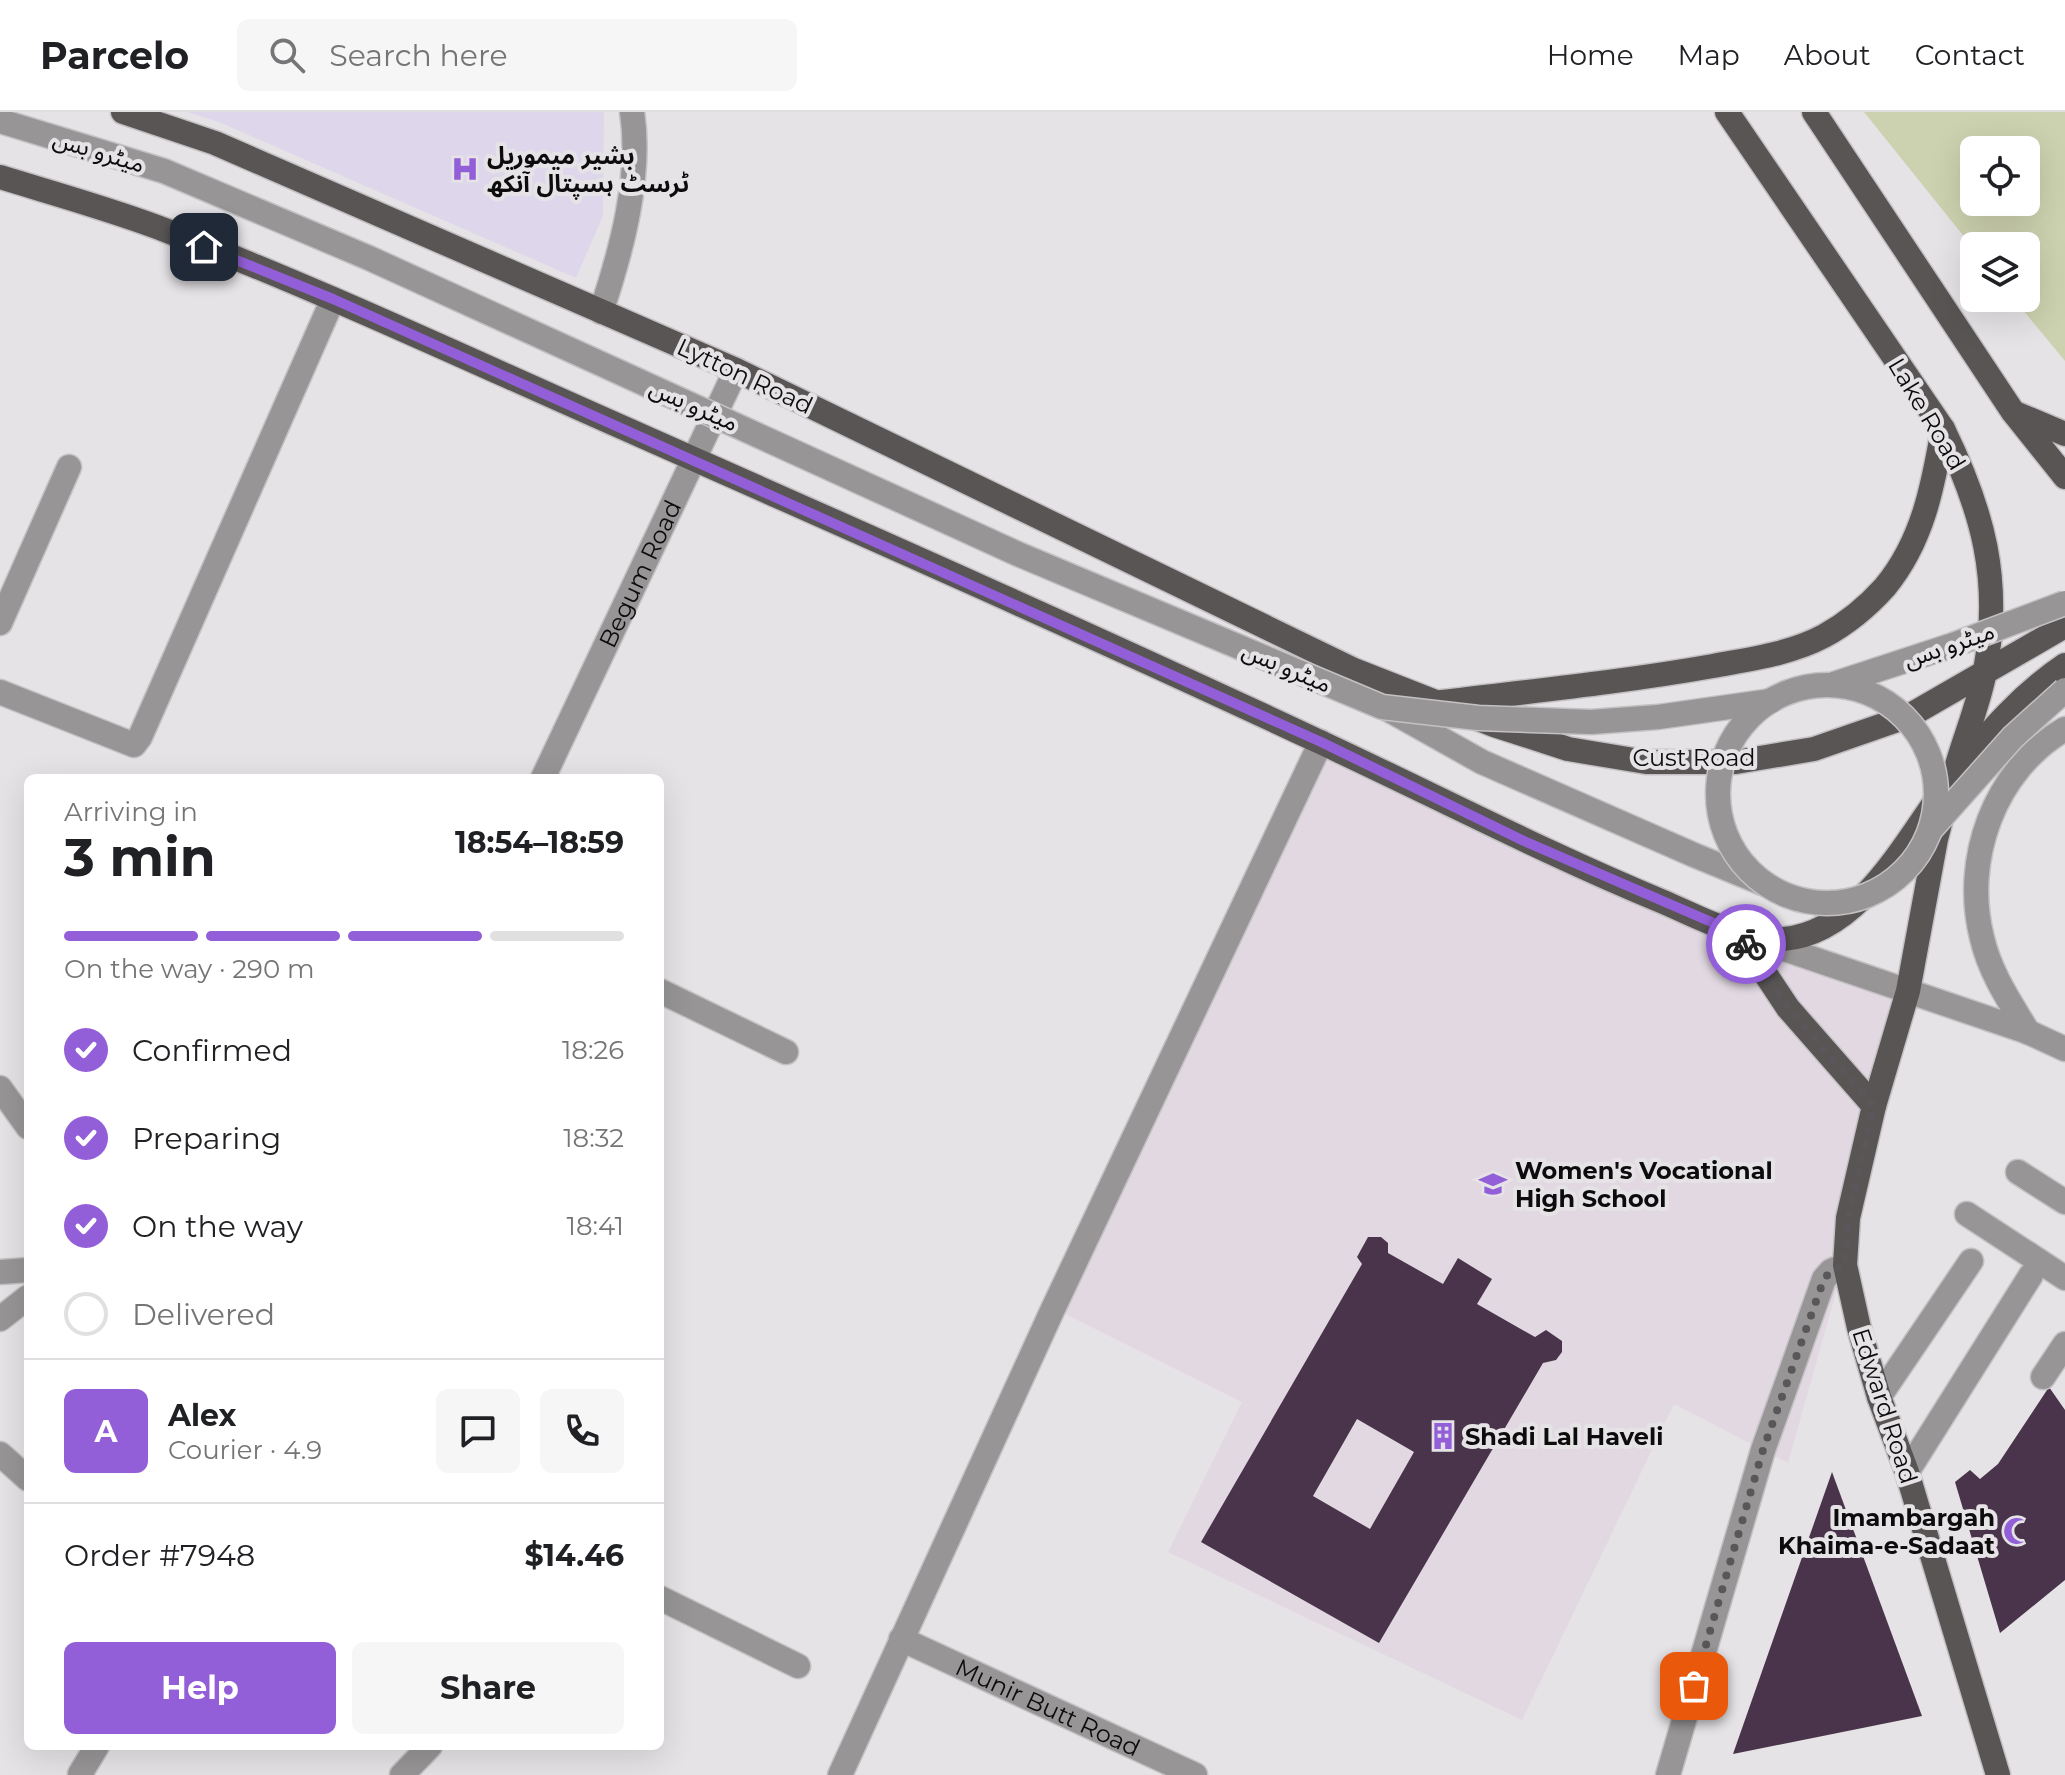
<!DOCTYPE html>
<html lang="en">
<head>
<meta charset="utf-8">
<style>
	body { margin:0; font-family:Montserrat,"Noto Sans Arabic",sans-serif; background:#f6f6f6; color:#202124; height:100vh; display:flex; flex-direction:column; font-size:30px; white-space:nowrap }
	* { box-sizing:border-box; margin:0 }
	p { font-size:26px; color:#757577 }
	.icon { flex:none; width:44px; height:44px; fill:none; stroke:currentColor; stroke-width:2; stroke-linecap:round; stroke-linejoin:round }
	.map { position:relative; flex:1; overflow:hidden }
	.side { position:absolute; left:24px; top:662px; width:640px; height:976px; display:flex; flex-direction:column; background:#fff; border-radius:12px; box-shadow:0 8px 32px #0002 }
	.side>* { flex:none }
	.fabs { position:absolute; left:1960px; top:24px; display:grid; gap:16px }
	.fabs a { display:grid; place-items:center; width:80px; height:80px; border-radius:12px; background:#fff; box-shadow:0 8px 32px #0002; font-size:40px }
	.pin { position:absolute; display:grid; place-items:center; width:68px; height:68px; color:#fff; margin:-34px; border-radius:16px; box-shadow:0 4px 12px #0006 }
	.courier { position:absolute; display:grid; place-items:center; width:80px; height:80px; margin:-40px; border:6px solid #935fd8; border-radius:50%; background:#fff; color:#222; box-shadow:0 2px 10px #0007 }
	.summary em { font-style:normal; font-weight:700 }
	.summary div { display:flex; flex-direction:column-reverse }
	.summary { display:flex; align-items:center; justify-content:space-between; height:136px; padding:0 40px }
	h1 { font-size:52px; font-weight:700; line-height:60px }
	.bar { display:grid; grid-template-columns:repeat(4,1fr); gap:12px 8px; align-content:center; height:96px; padding:0 40px }
	.bar i { height:10px; border-radius:6px; background:#e0e0e0 }
	.bar .current { background:#935fd8 }
	.bar p { grid-column:span 4 }
	.line { display:flex; align-items:center; gap:20px; padding:0 40px; border-top:2px solid #e0e0e0 }
	.line div { flex:1 }
	.round { display:grid; place-items:center; flex:none; width:84px; height:84px; border-radius:12px; background:#f6f6f6 }
	ol { padding:0 40px; list-style:none }
	li { display:flex; align-items:center; gap:24px; height:88px }
	li p { margin-inline-start:auto }
	li .icon { padding:8px; border-radius:50%; background:#935fd8; color:#fff; stroke-width:4 }
	li:last-child { color:#757577 }
	li i { width:44px; height:44px; border:4px solid #e0e0e0; border-radius:50% }
	.primary-button { display:flex; gap:16px; margin-top:auto; padding:16px 40px }
	.primary-button a { flex:1; height:92px; border-radius:12px; background:#935fd8; color:#fff; font-size:32px; font-weight:700; line-height:92px; text-align:center }
	.primary-button a+a { background:#f6f6f6; color:#202124 }
	header { display:flex; align-items:center; gap:48px; box-sizing:border-box; height:112px; padding:0 40px; background:#fff; border-bottom:2px solid #e0e0e0 }
	header strong { font-size:38px }
	nav { display:flex; gap:44px; margin-inline-start:auto; font-size:28px }
	.search { width:560px; height:72px; background:#f6f6f6; display:flex; align-items:center; gap:20px; box-sizing:border-box; padding:0 28px; border-radius:12px; color:#757577; font-size:30px }
	.map>svg:first-child { display:block }
</style>
</head>
<body>
<header>
<strong>Parcelo</strong>
<div class="search"><svg class="icon" aria-label="search" viewBox="0 0 24 24"><circle cx="10" cy="10" r="6"/><path d="M15 15l6 6"/></svg>Search here</div>
<nav><a>Home</a><a>Map</a><a>About</a><a>Contact</a></nav>
</header>
<div class="map">
<svg width="2065" height="1663" viewBox="0 0 2065 1663">
	<rect width="100%" height="100%" fill="#e6e3e6"/>
	<!-- built -->
	<path fill="#e1d8e1" d="M1321,630l596,263 -129,458 -114,-59 -152,316 -354,-168 74,-150 -181,-90z"/>
	<!-- medical -->
	<path fill="#ded6eb" d="M187,0h417l-1,104 -27,62 -357,-156z"/>
	<!-- green -->
	<path fill="#ccd1af" fill-rule="evenodd" d="M1864,0h201v249l-52,-63h13v-52h-52v3zM1974,38h52v52h-52z"/>
	<!-- building -->
	<g fill="#4a344b" fill-rule="evenodd">
		<path d="M1368,1125h13l7,6v10l55,31 15,-26 34,21 -15,25 58,33 11,-7 16,11v11l-6,8 -13,3 -164,280 -178,-101 161,-278 -5,-7zM1357,1307l57,33 -44,77 -57,-33z"/>
		<path d="M2049,1275l16,23v170l-65,53 -45,-151 15,-12 10,9 18,-15z"/>
		<path d="M1832,1360l90,244 -189,38z"/>
	</g>
	<g fill="none" stroke-linecap="round" stroke-linejoin="round">
		<!-- minor casing -->
		<g stroke="#c3c1c3" stroke-width="27">
			<g id="minor">
				<path d="M601,200c20,-60 41,-136 31,-200"/>
				<path d="M0,511l69,-156"/>
				<path d="M0,580l134,53 6,-8 193,-438"/>
				<path d="M1384,595l98,55 212,93 68,28"/>
				<path id="s1" d="M543,666l193,-408"/>
				<path d="M1758,828l270,92 37,17"/>
				<path d="M660,879l126,61"/>
				<path d="M2028,920c-18,-30 -38,-59 -46,-94 -20,-78 12,-168 83,-209"/>
				<path d="M0,976l28,39"/>
				<path d="M2018,1060l47,30"/>
				<path d="M1967,1102l98,64"/>
				<path d="M0,1160l28,-2"/>
				<path d="M0,1207l28,-22"/>
				<path d="M2043,1265l22,-33"/>
				<path d="M1879,1285l92,-136"/>
				<path d="M0,1342l28,25"/>
				<path d="M1907,1360l124,-197"/>
				<path d="M660,1486l138,68"/>
				<path id="s2" d="M901,1527l294,136"/>
				<path d="M82,1663l-2,-1 17,-28"/>
				<path d="M402,1663l28,-29"/>
				<path d="M840,1663l212,-464 269,-569"/>
				<path d="M1668,1663l95,-325 61,-171 7,-8 14,-6"/>
			</g>
		</g>
		<!-- major casing -->
		<g stroke="#c3c1c3" stroke-width="27">
			<g id="major">
				<path d="M123,0l92,31 521,227 618,300 140,55 74,24 78,13h90l78,-13 95,-33 156,-90"/>
				<path d="M1727,0l216,317c40,82 59,151 42,242 -6,32 -19,63 -28,94"/>
				<path d="M1814,0l199,300 52,65"/>
				<path d="M0,65c52,16 106,31 157,50 165,63 325,139 487,210 226,100 452,200 676,305 114,53 225,111 341,159 38,16 81,41 123,38 81,-7 128,-112 173,-167 32,-40 65,-78 108,-107"/>
				<path d="M2015,301l50,21"/>
				<path d="M1442,590c90,-11 181,-20 271,-36 37,-7 77,-12 111,-30 22,-12 44,-30 61,-49 38,-46 48,-101 58,-158"/>
				<path d="M1944,696l-8,31 -28,152 -34,115 -26,112 -3,47 14,63 20,69 28,75 91,303"/>
				<path d="M1739,822l49,74 86,98"/>
			</g>
		</g>
		<!-- minor -->
		<use href="#minor" stroke="#979595" stroke-width="24"/>
		<!-- major -->
		<use href="#major" stroke="#595555" stroke-width="24"/>
		<!-- minor-bridge casing -->
		<g stroke="#c3c1c3" stroke-width="27" stroke-linecap="butt">
			<g id="minor-bridge">
				<path d="M0,9l164,50 205,87 649,296 364,153 96,11 113,4 67,-5 113,-16"/>
				<path d="M1834,572l119,-39 112,-42"/>
				<circle cx="1827" cy="682" r="109"/>
				<path d="M1931,717l82,-92 52,-47"/>
			</g>
		</g>
		<!-- minor-bridge -->
		<use href="#minor-bridge" stroke="#979595" stroke-width="24"/>
	</g>
	<g fill="none" stroke-linecap="round" stroke-linejoin="round">
		<!-- done -->
		<path stroke="#595759" stroke-width="8" stroke-dasharray="0 14.4" d="M1694,1574l69,-236 61,-171 7,-8 14,-6 3,-47 26,-112 -86,-98 -42,-64"/>
		<!-- route -->
		<path stroke="#935fd8" stroke-width="10" d="M204,135l129,52 988,443 203,99 215,93 7,10"/>
	</g>
	<!-- icons -->
	<defs>
		<g id="hospital-bare" transform="scale(2.16)"><path d="M-5-5h3v3.5h4V-5h3V5h-3V1.5h-4V5h-3Z" fill="#935fd8" stroke="#e6e3e6" stroke-width="2.5" paint-order="stroke"/></g>
		<g id="school-bare" transform="scale(2.16)"><path d="M0-5L7-2L0 1L-7-2ZM-4 1L0 2.5L4 1V4Q0 6-4 4Z" fill="#935fd8" stroke="#e6e3e6" stroke-width="2.5" paint-order="stroke"/></g>
		<g id="building-bare" transform="scale(2.16)"><path d="M-4-6H4V6H1V3H-1V6H-4ZM-2.5-4.3h1.7v1.8h-1.7ZM.8-4.3h1.7v1.8H.8ZM-2.5-1h1.7V.8h-1.7ZM.8-1h1.7V.8H.8Z" fill="#935fd8" stroke="#e6e3e6" stroke-width="2.5" paint-order="stroke"/></g>
		<g id="mosque-bare" transform="scale(2.16)"><path d="M3.5-4.9A6 6 0 1 0 3.5 4.9A5 5 0 1 1 3.5-4.9Z" fill="#935fd8" stroke="#e6e3e6" stroke-width="2.5" paint-order="stroke"/></g>
	</defs>
	<g fill-rule="evenodd">
		<use href="#hospital-bare" x="465" y="57"/>
		<use href="#school-bare" x="1493" y="1072"/>
		<use href="#building-bare" x="1443" y="1324"/>
		<use href="#mosque-bare" x="2017" y="1419"/>
	</g>
	<g text-anchor="middle" dominant-baseline="central" stroke-width="8" stroke-linejoin="round" paint-order="stroke">
		<!-- street labels -->
		<g font-size="24" fill="#0d0c0d" stroke="#e6e3e6">
			<text transform="translate(99 39) rotate(17)">میٹرو بس</text>
			<text transform="translate(745 264) rotate(25)">Lytton Road</text>
			<text transform="translate(694 293) rotate(24)">میٹرو بس</text>
			<text transform="translate(1927 302) rotate(59)">Lake Road</text>
			<text stroke="none"><textPath href="#s1" startOffset="226">Begum Road</textPath></text>
			<text transform="translate(1949 533) rotate(-19)">میٹرو بس</text>
			<text transform="translate(1287 555) rotate(23)">میٹرو بس</text>
			<text x="1694" y="645">Cust Road</text>
			<text transform="translate(1885 1294) rotate(72)">Edward Road</text>
			<text stroke="none"><textPath href="#s2" startOffset="162">Munir Butt Road</textPath></text>
		</g>
		<!-- poi labels -->
		<g font-size="24" font-weight="bold" fill="#0d0c0d" stroke="#e6e3e6" text-anchor="start">
			<text x="487" y="43">بشیر میموریل<tspan x="487" dy="28">ٹرسٹ ہسپتال آنکھ</tspan></text>
			<text x="1515" y="1058">Women's Vocational<tspan x="1515" dy="28">High School</tspan></text>
			<text x="1465" y="1324">Shadi Lal Haveli</text>
			<text x="1995" y="1405" text-anchor="end">Imambargah<tspan x="1995" dy="28">Khaima-e-Sadaat</tspan></text>
		</g>
	</g>
</svg>
<div class="fabs">
<a><svg class="icon" aria-label="locate" viewBox="0 0 24 24"><circle cx="12" cy="12" r="6"/><path d="M12 2v4M12 18v4M2 12h4M18 12h4"/></svg></a>
<a><svg class="icon" aria-label="layers" viewBox="0 0 24 24"><path d="M12 4l9 5-9 5-9-5zM3 14l9 5 9-5"/></svg></a>
</div>
<div class="pin" style="left:1694px;top:1574px;background:#ea580c"><svg class="icon" aria-label="bag" viewBox="0 0 24 24"><path d="M5 8h14l-1 12H6zM9 8a3 3 0 0 1 6 0"/></svg></div>
<div class="pin" style="left:204px;top:135px;background:#1f2937"><svg class="icon" aria-label="home" viewBox="0 0 24 24"><path d="M3 11l9-7 9 7M6 9v11h12V9"/></svg></div>
<div class="courier" style="left:1746px;top:832px"><svg class="icon" aria-label="bike" viewBox="0 0 24 24"><circle cx="6" cy="16" r="4"/><circle cx="18" cy="16" r="4"/><path d="M6 16l4-8h5l3 8M10 8l3 8H6M13 5h3"/></svg></div>
<section class="side">
<div class="summary"><div><h1>3 min</h1><p>Arriving in</p></div><em>18:54–18:59</em></div>
<div class="bar"><i class="current"></i><i class="current"></i><i class="current"></i><i></i><p>On the way · 290 m</p></div>
<ol>
<li><svg class="icon" aria-label="check" viewBox="0 0 24 24"><path d="M5 12l5 5 9-10"/></svg>Confirmed<p>18:26</p></li>
<li><svg class="icon" aria-label="check" viewBox="0 0 24 24"><path d="M5 12l5 5 9-10"/></svg>Preparing<p>18:32</p></li>
<li><svg class="icon" aria-label="check" viewBox="0 0 24 24"><path d="M5 12l5 5 9-10"/></svg>On the way<p>18:41</p></li>
<li><i></i>Delivered</li>
</ol>
<div class="line" style="height:144px"><b class="round" style="background:#935fd8;color:#fff">A</b><div><b>Alex</b><p>Courier · 4.9</p></div><a class="round"><svg class="icon" aria-label="chat" viewBox="0 0 24 24"><path d="M4 5h16v11H9l-5 4z"/></svg></a><a class="round"><svg class="icon" aria-label="phone" viewBox="0 0 24 24"><path d="M5 4h4l2 5-3 2q2 4 5 5l2-3 5 2v4C11 20 4 13 5 4z"/></svg></a></div>
<div class="line" style="height:104px"><div>Order #7948</div><b>$14.46</b></div>
<div class="primary-button"><a>Help</a><a>Share</a></div>
</section>
</div>
</body>
</html>
